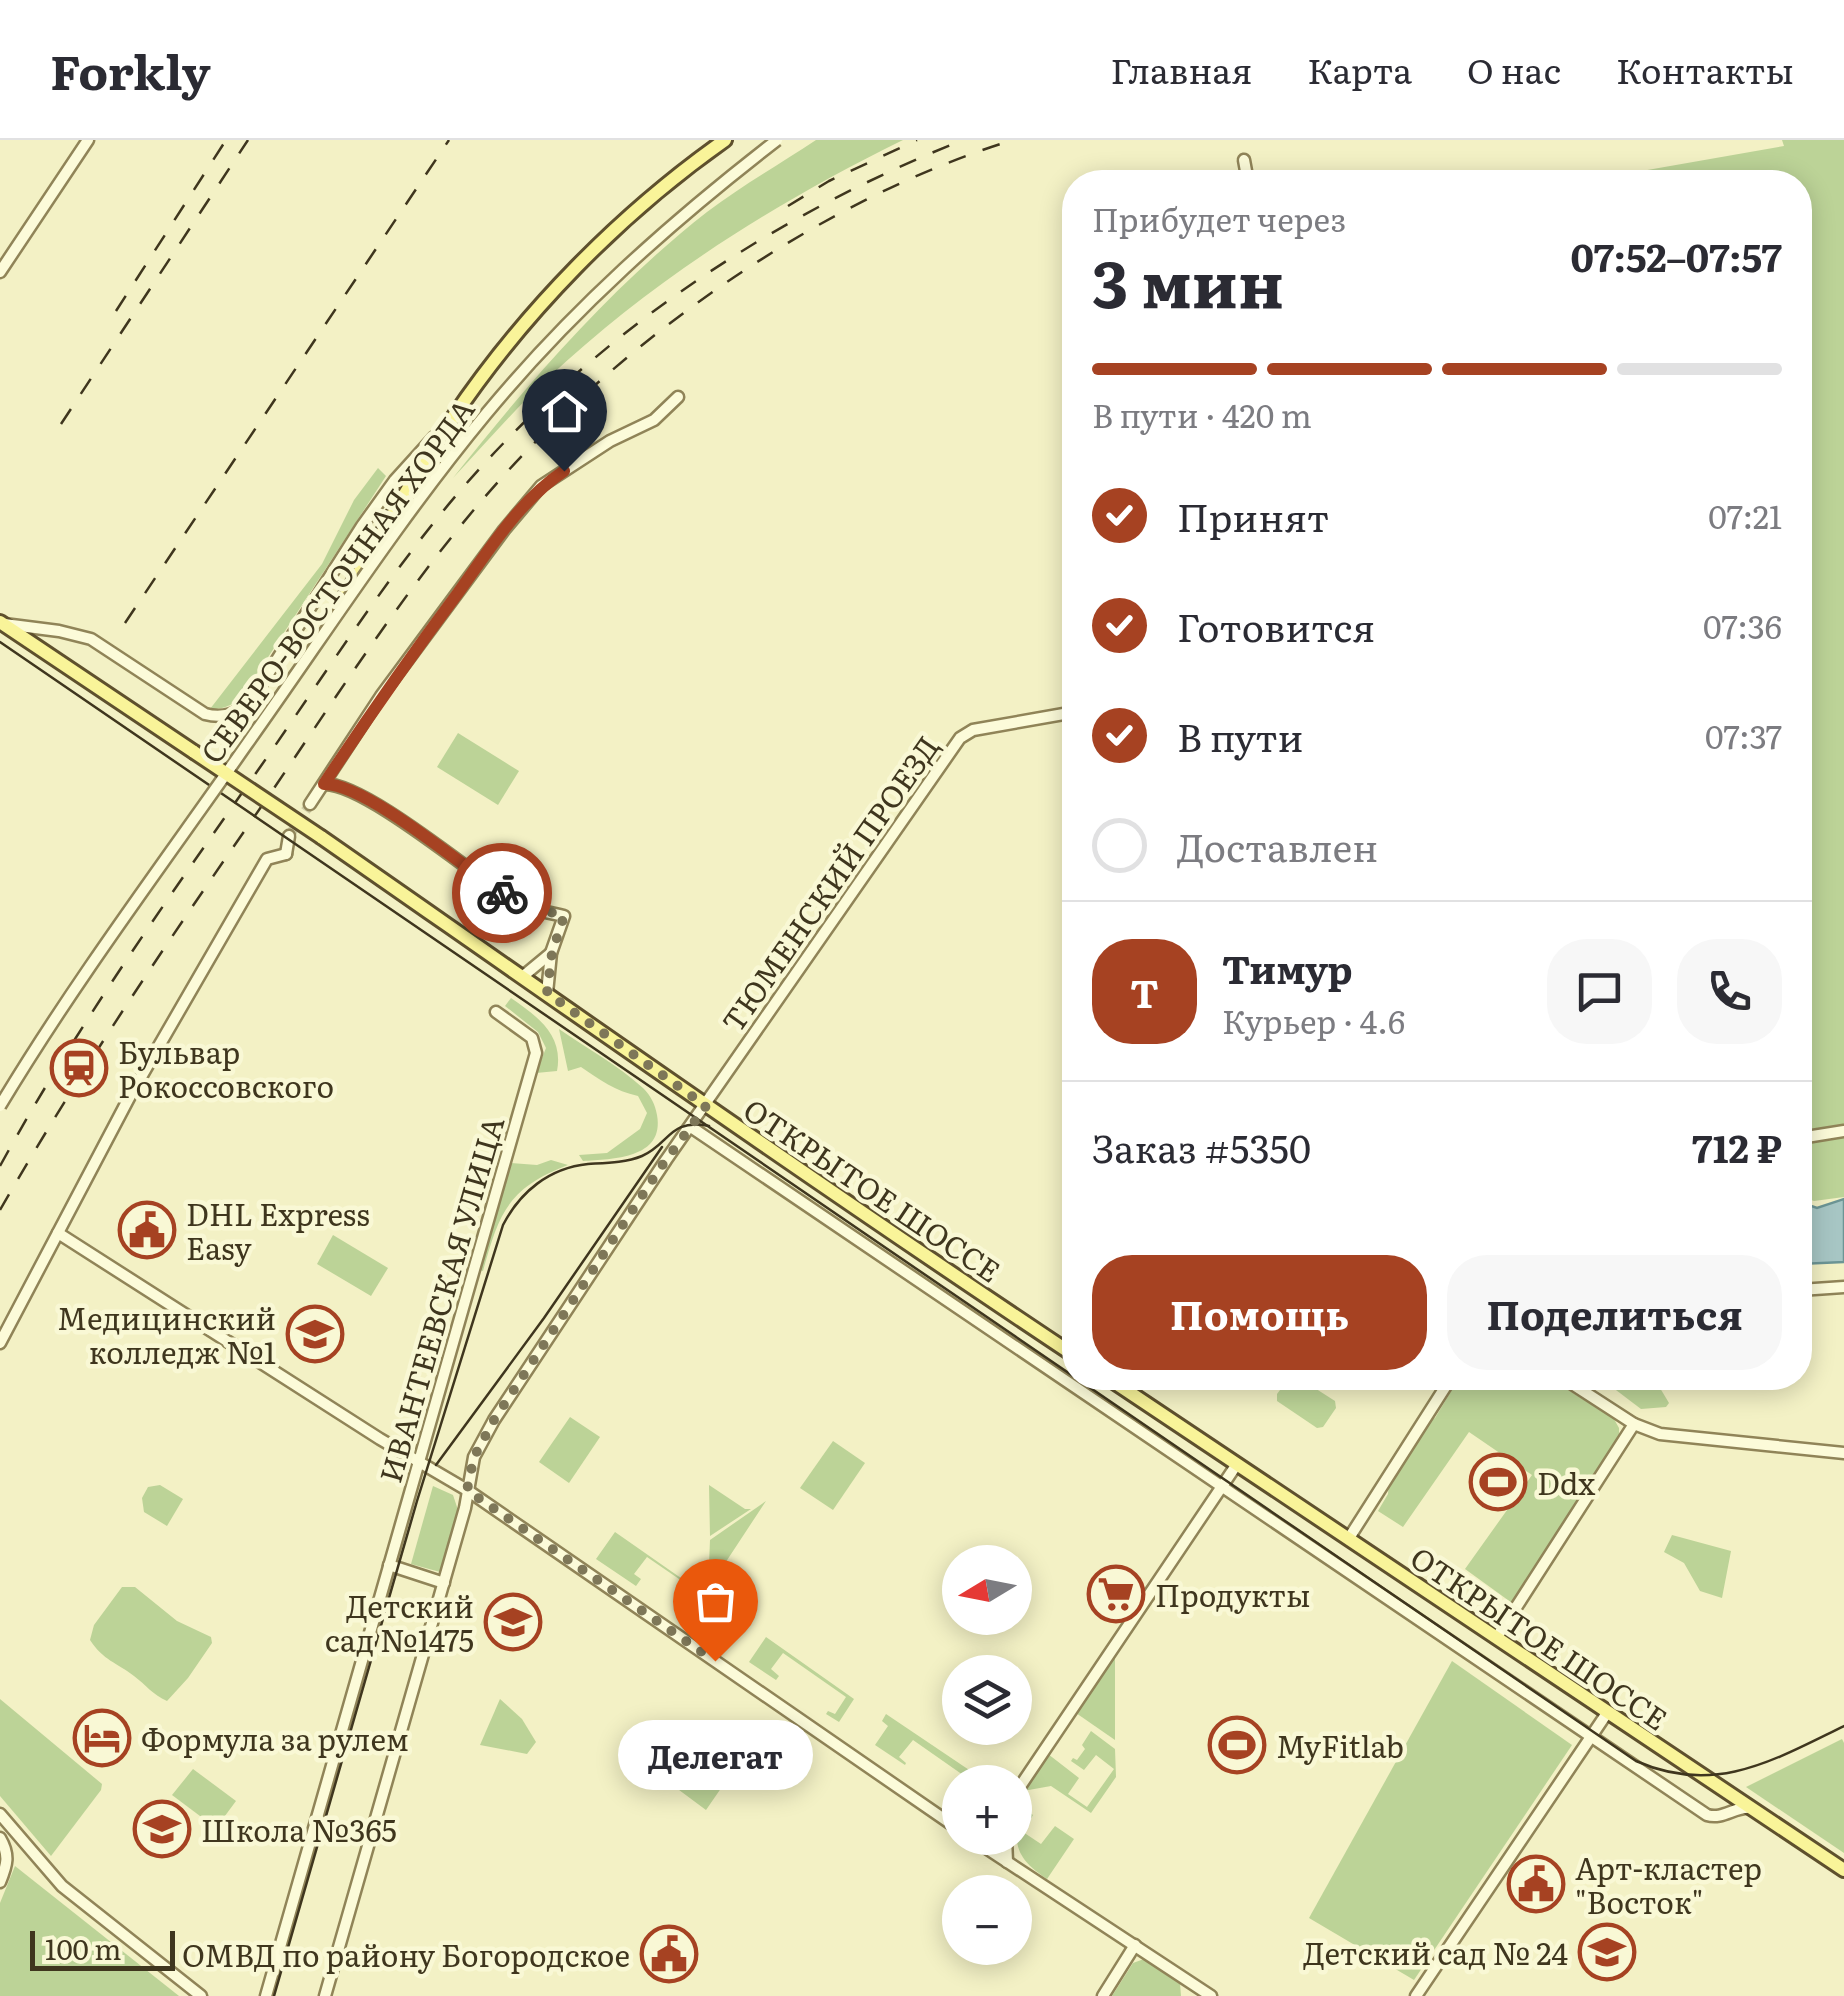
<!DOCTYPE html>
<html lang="ru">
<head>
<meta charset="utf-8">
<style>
	body { margin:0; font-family:Literata,serif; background:#f7f7f7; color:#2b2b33; height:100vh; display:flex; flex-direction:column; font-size:38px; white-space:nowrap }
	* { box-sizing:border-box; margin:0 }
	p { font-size:32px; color:#7c7c81 }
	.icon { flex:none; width:55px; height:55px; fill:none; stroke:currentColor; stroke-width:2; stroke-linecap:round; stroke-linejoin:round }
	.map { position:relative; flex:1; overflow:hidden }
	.side { position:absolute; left:1062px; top:30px; width:750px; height:1220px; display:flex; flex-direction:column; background:#fff; border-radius:40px; box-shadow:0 5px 25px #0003 }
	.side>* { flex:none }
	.needle { width:65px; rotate:260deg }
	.controls { position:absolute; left:942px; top:1405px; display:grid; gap:20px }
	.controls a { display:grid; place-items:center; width:90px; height:90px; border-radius:50%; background:#fff; box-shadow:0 5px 25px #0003; font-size:50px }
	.scale { position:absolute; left:30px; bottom:25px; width:145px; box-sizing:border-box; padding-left:10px; border:5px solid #3f361e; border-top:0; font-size:28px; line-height:35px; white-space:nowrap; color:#3f361e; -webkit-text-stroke:8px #f9f8d5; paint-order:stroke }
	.pin { position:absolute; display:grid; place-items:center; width:85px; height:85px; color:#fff; margin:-102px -42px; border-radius:50% 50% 50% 0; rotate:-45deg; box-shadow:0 0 10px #0007 }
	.pin .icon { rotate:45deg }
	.courier { position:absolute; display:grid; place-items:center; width:100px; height:100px; margin:-50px; border:8px solid #a64222; border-radius:50%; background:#fff; color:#222; box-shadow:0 2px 12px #0007 }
	.bubble { position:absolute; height:70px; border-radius:35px; background:#fff; box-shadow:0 5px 25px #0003; font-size:32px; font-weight:700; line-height:70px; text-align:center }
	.summary em { font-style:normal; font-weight:700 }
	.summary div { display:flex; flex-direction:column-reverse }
	.summary { display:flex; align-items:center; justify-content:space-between; height:170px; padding:0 30px }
	h1 { font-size:65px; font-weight:700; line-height:75px }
	.bar { display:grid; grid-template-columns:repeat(4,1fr); gap:15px 10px; align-content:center; height:120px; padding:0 30px }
	.bar i { height:12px; border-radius:8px; background:#e1e1e2 }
	.bar .current { background:#a64222 }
	.bar p { grid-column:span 4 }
	.line { display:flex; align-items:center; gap:25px; padding:0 30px; border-top:2px solid #e1e1e2 }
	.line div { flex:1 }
	.round { display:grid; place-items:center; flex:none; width:105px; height:105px; border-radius:40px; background:#f7f7f7 }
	ol { padding:0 30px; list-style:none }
	li { display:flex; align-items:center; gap:30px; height:110px }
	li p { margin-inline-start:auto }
	li .icon { padding:10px; border-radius:50%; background:#a64222; color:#fff; stroke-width:4 }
	li:last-child { color:#7c7c81 }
	li i { width:55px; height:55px; border:5px solid #e1e1e2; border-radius:50% }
	.action { display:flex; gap:20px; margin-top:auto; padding:20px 30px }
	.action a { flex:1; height:115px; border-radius:40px; background:#a64222; color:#fff; font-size:40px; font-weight:700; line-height:115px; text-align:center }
	.action a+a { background:#f7f7f7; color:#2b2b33 }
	header { display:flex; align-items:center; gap:60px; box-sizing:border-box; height:140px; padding:0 50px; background:#fff; border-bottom:2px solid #e1e1e2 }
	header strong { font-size:48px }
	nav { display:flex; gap:55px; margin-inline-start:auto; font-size:35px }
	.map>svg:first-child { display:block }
</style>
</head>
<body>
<header>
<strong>Forkly</strong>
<nav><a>Главная</a><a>Карта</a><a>О нас</a><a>Контакты</a></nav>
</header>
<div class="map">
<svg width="1844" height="1856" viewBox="0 0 1844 1856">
	<rect width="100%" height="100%" fill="#f3f1c5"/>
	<!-- green -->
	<g fill="#bcd397">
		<path d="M816,0h87c-130,64 -249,139 -355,238 -33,31 -64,67 -95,100 75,-95 158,-191 254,-266 34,-26 73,-48 109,-72z"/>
		<path d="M1782,0h62v1057l-30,4 -14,-5v-1014h-203l-1,-3 188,-33z"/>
		<path d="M378,328l8,8 -136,209c-11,15 -20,25 -40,24l112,-145 32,-64z"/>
		<path d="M458,593l61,38 -21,34 -61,-38z"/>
		<path d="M511,858c26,18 53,37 46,73l-21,2 10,-25 -8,-16 -33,-26z"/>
		<path d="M559,889c27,19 59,36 84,59 8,8 12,16 14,27 8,44 -45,44 -74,46l-4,-6 28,-2 33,-24 7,-16 -9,-17c-23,-5 -38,-16 -57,-29l-13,4z"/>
		<path d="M551,1020l17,5c-60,23 -69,48 -85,106l-3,-1 31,-107 26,2z"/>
		<path d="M333,1095l55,33 -17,28 -54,-32z"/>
		<path d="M1289,1238h10l36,23 1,7 -13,19 -6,1 -40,-27v-7z"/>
		<path d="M1459,1238h90l65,41 5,9v12l-107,163 -47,-34 67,-94 -63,-43 -66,95 -25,-16 10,-17 1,-11 37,-60 9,-5z"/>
		<path d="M1613,1238h41l15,25 -3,4 -25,2 -29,-22z"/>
		<path d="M570,1277l30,20 -31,46 -30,-21z"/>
		<path d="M833,1301l32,22 -32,47 -33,-22z"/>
		<path d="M160,1345l23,14 -16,27 -23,-14 -2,-14 6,-11z"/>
		<path d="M709,1345l36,24h6l-41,27z"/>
		<path d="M433,1346l20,9 5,15 -18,62 -29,-8z"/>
		<path d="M766,1361l-56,85 17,12 5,-6 15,10 -5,10 -34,-23 2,-49z"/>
		<path d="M615,1392l106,74 -17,26 -17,-12 4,-5 8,5 12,-19 -64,-44 -13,17 7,5 -5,7 -40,-27z"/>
		<path d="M1672,1395l59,16 -9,47 -22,-7 -16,-28 -20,-11z"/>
		<path d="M122,1447h13l42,34 34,16 1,6 -24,35 -21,23c-14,-6 -21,-16 -33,-25 -18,-14 -30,-15 -44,-36l4,-15z"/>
		<path d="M766,1497l88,62 -15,23 -13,-8 2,-3 7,3 11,-17 -63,-44 -12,16 8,7 -3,4 -27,-18z"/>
		<path d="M1115,1516v84l-39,-27z"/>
		<path d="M1452,1521l120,84 -158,235 -105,-62z"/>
		<path d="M0,1559l102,85 -1,6 -50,66 -51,-60z"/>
		<path d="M500,1559l22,20 14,23 -9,12 -47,-9z"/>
		<path d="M886,1574l101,68h-14l-60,-42 -14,17 7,6 -1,2 -30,-20 13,-19 -6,-5z"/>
		<path d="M664,1587l16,12 5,-6 50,35 -29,42 -66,-49z"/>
		<path d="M1091,1591l24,18 1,28 -25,36 -40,-27 -28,5 25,-37 31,24 -11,16 19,13 27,-38 -18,-14 -12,15 -13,-9 2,-3 4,2 8,-11 -3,-4z"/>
		<path d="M1842,1599l2,4v110l-98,-66z"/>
		<path d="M193,1629l43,32 -20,27 -44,-33z"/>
		<path d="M1020,1666l13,9 -10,17 18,12 14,-18 19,13 -27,40c-33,-22 -34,-36 -27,-73z"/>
		<path d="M15,1726l164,130h-179v-93z"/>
		<path d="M1144,1819l36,24 1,13h-69l21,-33z"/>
	</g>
	<!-- water -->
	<path fill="#a7c6c4" stroke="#6c9595" stroke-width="2.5" d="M1844,1059v63l-44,2v-62l17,6z"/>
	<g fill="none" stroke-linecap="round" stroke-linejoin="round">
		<!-- minor-tunnel -->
		<path stroke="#cfcca4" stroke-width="10" stroke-dasharray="10 5" stroke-linecap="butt" d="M289,696l21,-32"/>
		<!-- minor casing -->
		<g stroke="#908458" stroke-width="15">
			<g id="minor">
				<path d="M1244,20l4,22"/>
				<path d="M0,132l88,-132"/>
				<path d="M4,484l55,7 32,8 114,75c18,5 32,0 45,-12l112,-176 33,-46 39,-43"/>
				<path d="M324,644c41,-1 149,91 189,116 14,9 34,12 51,16l-13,37 -4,40"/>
				<path d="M310,664l71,-108 123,-166 37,-44 69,-45 44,-21 24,-23"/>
				<path d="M286,714l3,-18"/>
				<path d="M522,837l29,-24"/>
				<path d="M691,987l1016,688c16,5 28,-9 44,-7"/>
				<path d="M1800,998l44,-7"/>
				<path d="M58,1093l322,206 87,51 493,340"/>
				<path d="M1800,1150l44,-3"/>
				<path d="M0,1203l130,-247 137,-237 19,-5"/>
				<path d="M1563,1238l71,46 26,10 184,19"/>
				<path d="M1349,1398l102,-160"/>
				<path d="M389,1425l55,18"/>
				<path d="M1497,1497l137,-213"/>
				<path d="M1015,1654l222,-330"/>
				<path d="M0,1674l62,72 139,110"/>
				<path d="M0,1698c10,17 7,27 0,44"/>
				<path d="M971,1698l240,158"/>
				<path d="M1006,1698l1,24"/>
				<path d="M266,1856l270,-943 -4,-15 -36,-26"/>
				<path d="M325,1856l140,-488 9,-51 20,-37 172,-260 294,-422 13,-8 102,-18"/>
				<path d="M1103,1856l32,-51"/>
				<path d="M1416,1856l191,-283"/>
			</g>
		</g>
		<!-- major casing -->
		<g stroke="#5e502d" stroke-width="18">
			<g id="major">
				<path d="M345,456c36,-59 68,-120 107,-177 72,-107 168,-205 273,-279"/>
				<path d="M0,482l194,130"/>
				<path d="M321,697c250,174 500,350 754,519"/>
				<path d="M1108,1238l736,492"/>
			</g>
		</g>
		<!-- minor -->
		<use href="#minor" stroke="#fcfbd9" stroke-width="10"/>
		<!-- major -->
		<use href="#major" stroke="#f9f499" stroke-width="12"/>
		<!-- tram -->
		<g stroke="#3f361e" stroke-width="2.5">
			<path d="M0,502l1636,1119c79,35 138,-1 208,-35"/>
			<path d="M436,1325l108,-147 118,-171"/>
			<path d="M274,1856l143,-495 86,-276c17,-33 46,-57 85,-61 17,-1 37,-1 54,-8 28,-12 27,-38 67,-30"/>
		</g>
		<!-- rail -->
		<g stroke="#3f361e" stroke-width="2.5" stroke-dasharray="18 18" stroke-linecap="butt">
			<path d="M788,66l41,-25 88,-41"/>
			<path d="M116,171l110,-171"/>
			<path d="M61,284l187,-284"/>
			<path d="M125,483l324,-483"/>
			<path d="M0,1026c75,-137 166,-265 256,-393 76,-108 147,-224 239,-321 132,-139 290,-241 468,-312"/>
			<path d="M0,1070c82,-143 174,-278 268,-413 75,-110 148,-225 238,-324 130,-143 321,-276 507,-333"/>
		</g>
		<!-- minor-bridge casing -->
		<g stroke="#908458" stroke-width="15" stroke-linecap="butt">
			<path id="minor-bridge" d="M0,966c75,-125 163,-242 247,-362 79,-111 152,-225 239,-330 86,-104 185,-192 291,-274"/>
		</g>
		<!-- major-bridge casing -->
		<g stroke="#5e502d" stroke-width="18" stroke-linecap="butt">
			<path id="major-bridge" d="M194,612l127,85"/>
		</g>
		<!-- minor-bridge -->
		<use href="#minor-bridge" stroke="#fcfbd9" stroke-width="10"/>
		<!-- major-bridge -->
		<use href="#major-bridge" stroke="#f9f499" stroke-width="12"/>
	</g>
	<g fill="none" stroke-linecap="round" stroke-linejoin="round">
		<!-- done -->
		<path stroke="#7e7758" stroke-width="10" stroke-dasharray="0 18" d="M502,753l16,10 46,13 -12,37 -5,40 159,113 -45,61 -167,253 -20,37 -7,33 248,171"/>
		<!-- route -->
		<path stroke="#a64222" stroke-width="12" d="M502,753c-38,-26 -137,-110 -178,-109 43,-65 87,-128 134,-191 31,-43 61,-92 106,-122"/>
	</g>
	<!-- icons -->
	<defs>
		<g id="station-ring" transform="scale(2.875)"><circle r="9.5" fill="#f9f8d5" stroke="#a64222" stroke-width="1.5"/><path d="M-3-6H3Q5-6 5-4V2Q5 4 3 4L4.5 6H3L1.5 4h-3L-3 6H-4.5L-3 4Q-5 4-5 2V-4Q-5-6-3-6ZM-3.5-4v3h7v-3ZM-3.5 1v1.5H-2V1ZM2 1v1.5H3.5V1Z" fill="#a64222"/></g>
		<g id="civic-ring" transform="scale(2.875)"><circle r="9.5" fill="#f9f8d5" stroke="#a64222" stroke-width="1.5"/><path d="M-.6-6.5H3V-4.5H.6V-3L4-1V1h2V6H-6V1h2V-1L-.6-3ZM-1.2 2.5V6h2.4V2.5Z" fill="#a64222"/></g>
		<g id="university-ring" transform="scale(2.875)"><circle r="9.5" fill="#f9f8d5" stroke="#a64222" stroke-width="1.5"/><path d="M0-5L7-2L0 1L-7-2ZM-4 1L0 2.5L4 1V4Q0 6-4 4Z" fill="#a64222"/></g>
		<g id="stadium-ring" transform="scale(2.875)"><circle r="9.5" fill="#f9f8d5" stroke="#a64222" stroke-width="1.5"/><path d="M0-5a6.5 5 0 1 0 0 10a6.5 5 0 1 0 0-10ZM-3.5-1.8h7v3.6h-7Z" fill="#a64222"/></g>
		<g id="supermarket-ring" transform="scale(2.875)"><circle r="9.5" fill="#f9f8d5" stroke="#a64222" stroke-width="1.5"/><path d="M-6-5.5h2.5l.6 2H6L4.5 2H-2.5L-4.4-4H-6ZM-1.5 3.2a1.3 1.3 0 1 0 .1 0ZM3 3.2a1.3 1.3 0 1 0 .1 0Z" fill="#a64222"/></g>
		<g id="school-ring" transform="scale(2.875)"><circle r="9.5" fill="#f9f8d5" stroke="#a64222" stroke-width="1.5"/><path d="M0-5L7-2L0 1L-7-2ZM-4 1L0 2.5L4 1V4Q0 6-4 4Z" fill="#a64222"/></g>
		<g id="hotel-ring" transform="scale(2.875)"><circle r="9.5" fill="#f9f8d5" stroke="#a64222" stroke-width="1.5"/><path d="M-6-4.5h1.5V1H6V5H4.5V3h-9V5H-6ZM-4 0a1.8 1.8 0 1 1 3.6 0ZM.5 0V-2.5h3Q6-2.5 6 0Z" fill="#a64222"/></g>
	</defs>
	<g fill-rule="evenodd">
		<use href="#station-ring" x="79" y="928"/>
		<use href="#civic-ring" x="147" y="1090"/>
		<use href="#university-ring" x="315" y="1194"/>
		<use href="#stadium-ring" x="1498" y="1342"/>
		<use href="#supermarket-ring" x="1116" y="1454"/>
		<use href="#school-ring" x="513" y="1482"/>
		<use href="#hotel-ring" x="102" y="1598"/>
		<use href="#stadium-ring" x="1237" y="1605"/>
		<use href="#school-ring" x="162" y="1689"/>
		<use href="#civic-ring" x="1536" y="1744"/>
		<use href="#school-ring" x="1607" y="1812"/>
		<use href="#civic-ring" x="669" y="1814"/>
	</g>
	<g text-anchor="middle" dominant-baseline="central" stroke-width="9" stroke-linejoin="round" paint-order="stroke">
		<!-- street labels -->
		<g font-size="30" fill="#3f361e" stroke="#f9f8d5">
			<text transform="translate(336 440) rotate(-54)">СЕВЕРО-ВОСТОЧНАЯ ХОРДА</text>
			<text transform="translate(829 743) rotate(-55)">ТЮМЕНСКИЙ ПРОЕЗД</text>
			<text transform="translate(873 1049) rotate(34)">ОТКРЫТОЕ ШОССЕ</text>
			<text transform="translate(440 1159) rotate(-74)">ИВАНТЕЕВСКАЯ УЛИЦА</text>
			<text transform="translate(1540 1497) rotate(34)">ОТКРЫТОЕ ШОССЕ</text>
		</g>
		<!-- poi labels -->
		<g font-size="30" fill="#3f361e" stroke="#f9f8d5" text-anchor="start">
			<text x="118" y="911">Бульвар<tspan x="118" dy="34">Рокоссовского</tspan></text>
			<text x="186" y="1073">DHL Express<tspan x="186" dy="34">Easy</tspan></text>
			<text x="276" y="1177" text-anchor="end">Медицинский<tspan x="276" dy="34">колледж №1</tspan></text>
			<text x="1537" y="1342">Ddx</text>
			<text x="1155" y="1454">Продукты</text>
			<text x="474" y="1465" text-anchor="end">Детский<tspan x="474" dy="34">сад №1475</tspan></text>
			<text x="141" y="1598">Формула за рулем</text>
			<text x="1276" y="1605">MyFitlab</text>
			<text x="201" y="1689">Школа №365</text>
			<text x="1575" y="1727">Арт-кластер<tspan x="1575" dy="34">"Восток"</tspan></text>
			<text x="1568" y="1812" text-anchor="end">Детский сад № 24</text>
			<text x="630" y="1814" text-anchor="end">ОМВД по району Богородское</text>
		</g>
	</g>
</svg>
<div class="controls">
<a><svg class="needle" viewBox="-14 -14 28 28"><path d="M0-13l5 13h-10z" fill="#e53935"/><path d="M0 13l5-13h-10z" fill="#7c7c81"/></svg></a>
<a><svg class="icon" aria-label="layers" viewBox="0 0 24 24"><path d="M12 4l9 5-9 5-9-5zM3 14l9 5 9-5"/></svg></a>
<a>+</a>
<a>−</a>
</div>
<div class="scale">100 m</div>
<div class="pin" style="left:715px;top:1521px;background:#ea580c"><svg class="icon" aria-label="bag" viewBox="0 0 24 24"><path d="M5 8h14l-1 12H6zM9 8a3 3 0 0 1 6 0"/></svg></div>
<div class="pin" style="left:564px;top:331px;background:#1f2937"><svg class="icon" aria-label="home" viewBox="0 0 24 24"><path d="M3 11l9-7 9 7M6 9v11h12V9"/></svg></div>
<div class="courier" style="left:502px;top:753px"><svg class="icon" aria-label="bike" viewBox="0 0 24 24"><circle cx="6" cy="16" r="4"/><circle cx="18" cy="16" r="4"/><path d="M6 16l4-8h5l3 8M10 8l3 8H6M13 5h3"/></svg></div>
<div class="bubble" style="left:618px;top:1580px;width:195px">Делегат</div>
<section class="side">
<div class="summary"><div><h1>3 мин</h1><p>Прибудет через</p></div><em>07:52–07:57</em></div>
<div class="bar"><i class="current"></i><i class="current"></i><i class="current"></i><i></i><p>В пути · 420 m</p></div>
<ol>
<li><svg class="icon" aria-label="check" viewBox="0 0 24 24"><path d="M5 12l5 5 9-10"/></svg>Принят<p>07:21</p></li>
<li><svg class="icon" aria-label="check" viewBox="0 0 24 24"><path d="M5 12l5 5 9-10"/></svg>Готовится<p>07:36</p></li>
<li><svg class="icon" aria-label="check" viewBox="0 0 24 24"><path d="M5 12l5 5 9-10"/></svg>В пути<p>07:37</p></li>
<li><i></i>Доставлен</li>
</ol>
<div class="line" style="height:180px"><b class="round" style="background:#a64222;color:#fff">Т</b><div><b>Тимур</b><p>Курьер · 4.6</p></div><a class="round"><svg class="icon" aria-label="chat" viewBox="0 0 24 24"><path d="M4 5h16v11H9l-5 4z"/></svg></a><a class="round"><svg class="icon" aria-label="phone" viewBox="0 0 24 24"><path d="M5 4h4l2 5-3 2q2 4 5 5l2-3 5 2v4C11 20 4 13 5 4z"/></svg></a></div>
<div class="line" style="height:130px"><div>Заказ #5350</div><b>712 ₽</b></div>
<div class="action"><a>Помощь</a><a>Поделиться</a></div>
</section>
</div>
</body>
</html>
